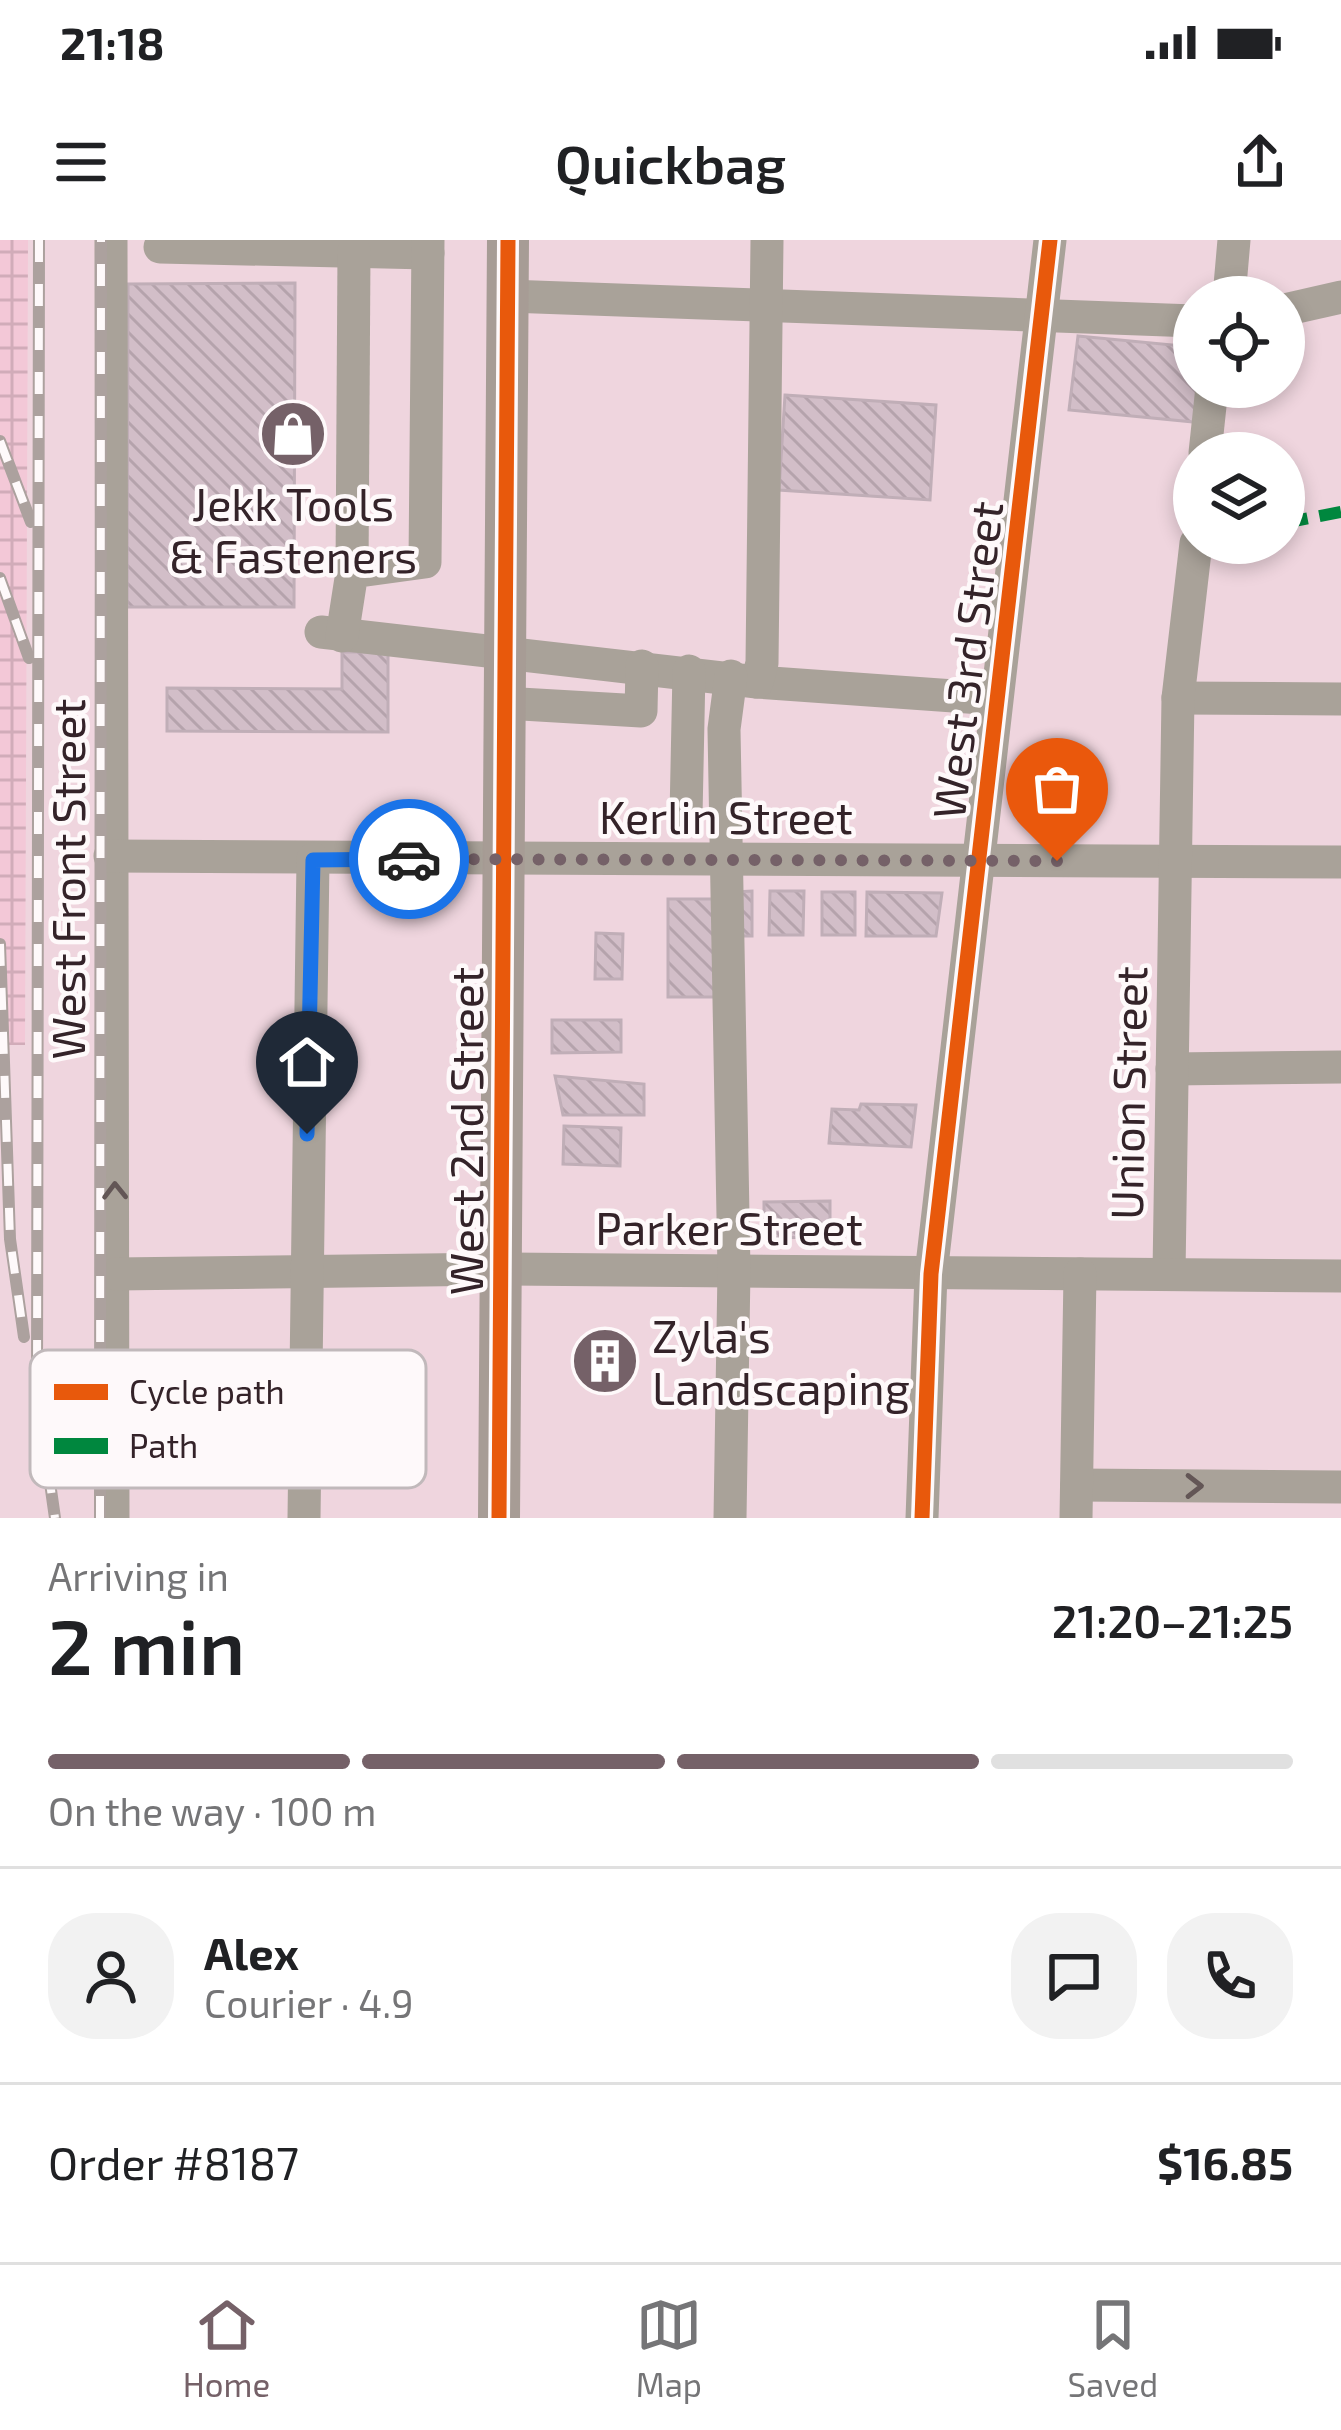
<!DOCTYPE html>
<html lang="en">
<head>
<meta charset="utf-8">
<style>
	body { margin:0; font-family:"Exo 2",sans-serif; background:#f2f2f2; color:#202124; height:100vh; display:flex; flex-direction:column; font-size:45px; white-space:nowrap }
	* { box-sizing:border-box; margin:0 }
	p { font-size:39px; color:#757577 }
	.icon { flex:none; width:66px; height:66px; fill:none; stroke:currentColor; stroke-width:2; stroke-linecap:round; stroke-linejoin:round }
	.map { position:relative; height:1278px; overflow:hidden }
	.sheet { display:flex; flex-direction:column; background:#fff; flex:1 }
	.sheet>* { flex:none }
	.tools { position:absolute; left:1173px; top:36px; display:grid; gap:24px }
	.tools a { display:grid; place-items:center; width:132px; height:132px; border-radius:50%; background:#fff; box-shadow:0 6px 18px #0003; font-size:60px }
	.pin { position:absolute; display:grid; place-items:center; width:102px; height:102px; color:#fff; margin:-123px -51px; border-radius:50% 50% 50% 0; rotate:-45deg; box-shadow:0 0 12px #0007 }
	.pin .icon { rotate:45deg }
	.courier { position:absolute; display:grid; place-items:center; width:120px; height:120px; margin:-60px; border:9px solid #1a73e8; border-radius:50%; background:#fff; color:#222; box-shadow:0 3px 15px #0007 }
	.head em { font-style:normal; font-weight:600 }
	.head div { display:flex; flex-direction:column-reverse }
	.head { display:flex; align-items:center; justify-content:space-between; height:204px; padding:0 48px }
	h1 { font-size:78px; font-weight:600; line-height:90px }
	.bar { display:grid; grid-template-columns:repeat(4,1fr); gap:18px 12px; align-content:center; height:144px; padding:0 48px }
	.bar i { height:15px; border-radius:9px; background:#e0e0e0 }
	.bar .selected { background:#756168 }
	.bar p { grid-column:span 4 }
	.line { display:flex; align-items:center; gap:30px; padding:0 48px; border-top:3px solid #e0e0e0 }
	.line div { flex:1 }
	.round { display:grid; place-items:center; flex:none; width:126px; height:126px; border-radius:48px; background:#f2f2f2 }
	.status { display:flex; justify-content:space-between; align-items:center; height:84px; padding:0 60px; background:#fff; direction:ltr }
	.status svg { height:33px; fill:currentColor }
	header { display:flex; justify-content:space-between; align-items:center; height:156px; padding:0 48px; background:#fff; font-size:54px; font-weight:600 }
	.tabs { display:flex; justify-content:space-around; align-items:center; height:168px; border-top:3px solid #e0e0e0; background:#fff; font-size:33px; color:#757577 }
	.tabs a { display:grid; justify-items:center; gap:6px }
	.tabs .selected { color:#756168 }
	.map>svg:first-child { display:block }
</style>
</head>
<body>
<div class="status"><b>21:18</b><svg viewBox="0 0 49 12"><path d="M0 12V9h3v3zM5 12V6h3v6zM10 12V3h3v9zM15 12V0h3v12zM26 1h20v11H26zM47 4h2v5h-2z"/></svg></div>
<header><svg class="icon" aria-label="menu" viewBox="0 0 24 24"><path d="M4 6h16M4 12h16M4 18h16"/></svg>Quickbag<svg class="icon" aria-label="share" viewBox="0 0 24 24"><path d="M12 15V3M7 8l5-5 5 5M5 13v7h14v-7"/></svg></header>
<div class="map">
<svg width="1341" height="1278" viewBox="0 0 1341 1278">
	<defs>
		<pattern id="industrial-grid" width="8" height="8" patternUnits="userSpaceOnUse" patternTransform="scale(3)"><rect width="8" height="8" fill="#f3c8d7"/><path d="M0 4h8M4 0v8" fill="none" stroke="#d1acb9"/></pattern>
		<pattern id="building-back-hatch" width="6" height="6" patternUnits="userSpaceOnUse" patternTransform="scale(3)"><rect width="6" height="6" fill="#d2bec8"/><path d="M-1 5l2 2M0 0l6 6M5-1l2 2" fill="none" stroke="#b5a3ac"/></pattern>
	</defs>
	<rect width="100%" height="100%" fill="#efd5de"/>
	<!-- industrial -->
	<path fill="url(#industrial-grid)" d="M0,0h28l-3,805h-25z"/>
	<!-- building -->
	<g fill="url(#building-back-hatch)" stroke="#c0aeb7" stroke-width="3">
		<path d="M295,43l-1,324h-167l1,-323z"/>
		<path d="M1078,96l116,11v40h11l-1,36 -135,-13z"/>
		<path d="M785,155l151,10 -6,95 -151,-10z"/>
		<path d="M342,412h46v80l-221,-1v-43l175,1z"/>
		<path d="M752,651v45h-17l-1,-44z"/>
		<path d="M770,651h34l-1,44h-34z"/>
		<rect x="822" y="652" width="33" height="43"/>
		<path d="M867,652l75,1 -6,43h-70z"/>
		<rect x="668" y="659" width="51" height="98"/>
		<path d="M596,693l27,1 -1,45h-27z"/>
		<path d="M552,780h69v32l-69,1z"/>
		<path d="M555,836l89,8v31h-81z"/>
		<path d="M861,864l55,1 -5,42 -82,-4 3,-34 27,1z"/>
		<path d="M564,886l57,2 -1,38 -57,-2z"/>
		<path d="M830,961v36l-66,1v-36z"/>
		<path d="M587,1095h36v53h-35z"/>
	</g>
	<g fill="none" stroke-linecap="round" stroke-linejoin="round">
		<!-- minor -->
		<g stroke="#a9a299" stroke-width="33">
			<path d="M111,0l2,1278"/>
			<path d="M160,7l268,6"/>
			<path d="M507,56l687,25"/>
			<path d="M1229,57l5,-57"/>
			<path d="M1284,70l57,-13"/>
			<path d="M1205,213l7,-66"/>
			<path d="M352,332l2,-321"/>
			<path d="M321,392l436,50 239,17"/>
			<path d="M342,396l10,-64 73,-10 3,-322"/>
			<path d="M757,442l5,-19 5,-423"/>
			<path d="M1178,458l163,1"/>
			<path d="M505,463l136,8 1,-45"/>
			<path d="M686,576l3,-145"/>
			<path d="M110,616l1231,6"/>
			<path d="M1172,829l169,-2"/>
			<path d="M1169,1033l9,-575 18,-155"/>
			<path d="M116,1034l384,-5 841,7"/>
			<path d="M1077,1245l264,2"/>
			<path d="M304,1278l9,-659"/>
			<path d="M730,1278l4,-248 -10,-541 7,-53"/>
			<path d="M922,1278l9,-244 119,-1034"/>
			<path d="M1076,1278l4,-244"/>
		</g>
		<!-- major -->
		<path stroke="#a79c95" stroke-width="42" d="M499,1278l9,-1278"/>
		<!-- rail casing -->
		<g stroke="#aca19e" stroke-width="12">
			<g id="rail">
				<path d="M39,0l-2,1151 18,127"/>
				<path d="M0,201l31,81"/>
				<path d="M0,338l29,80"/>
				<path d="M0,704l10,295 14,98"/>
				<path d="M100,1278l1,-1278"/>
			</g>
		</g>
		<!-- rail -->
		<use href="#rail" stroke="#fef9fa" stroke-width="8" stroke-dasharray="22" stroke-linecap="butt"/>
		<!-- quiet -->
		<path stroke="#00873e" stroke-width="12" stroke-dasharray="24 12" stroke-linecap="butt" d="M1284,283l57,-11"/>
		<!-- cycleway casing -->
		<g stroke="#fef9fa" stroke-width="22">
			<g id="cycleway">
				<path d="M499,1278l9,-1278"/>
				<path d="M922,1278l9,-244 119,-1034"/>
			</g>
		</g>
		<!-- cycleway -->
		<use href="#cycleway" stroke="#e8590c" stroke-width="15"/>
	</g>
	<!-- one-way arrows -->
	<defs><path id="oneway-chevron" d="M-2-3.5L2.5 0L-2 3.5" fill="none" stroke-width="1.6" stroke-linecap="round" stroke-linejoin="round" transform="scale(3)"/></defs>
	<g stroke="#635656">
		<use href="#oneway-chevron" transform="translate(115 951) rotate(-91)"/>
		<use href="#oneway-chevron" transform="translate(1194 1246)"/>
	</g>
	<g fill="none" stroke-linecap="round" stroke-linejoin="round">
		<!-- done -->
		<path stroke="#756168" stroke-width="12" stroke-dasharray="0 21.6" d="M409,619l648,2"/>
		<!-- route -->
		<path stroke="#1a73e8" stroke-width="15" d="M307,894l6,-274 96,-1"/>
	</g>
	<!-- icons -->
	<defs>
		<g id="shop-disc" transform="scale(3.45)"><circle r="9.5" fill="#756168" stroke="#fef9fa"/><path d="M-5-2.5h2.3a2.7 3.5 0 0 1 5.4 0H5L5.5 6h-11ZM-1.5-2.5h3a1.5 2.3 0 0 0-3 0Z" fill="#fff"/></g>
		<g id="building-disc" transform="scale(3.45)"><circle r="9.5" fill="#756168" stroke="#fef9fa"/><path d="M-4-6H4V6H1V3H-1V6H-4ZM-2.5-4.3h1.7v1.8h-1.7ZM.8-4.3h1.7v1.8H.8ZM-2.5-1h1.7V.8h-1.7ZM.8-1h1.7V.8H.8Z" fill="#fff"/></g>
	</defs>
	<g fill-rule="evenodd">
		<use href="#shop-disc" x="293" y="194"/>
		<use href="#building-disc" x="605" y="1121"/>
	</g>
	<g text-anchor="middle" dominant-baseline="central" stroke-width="9" stroke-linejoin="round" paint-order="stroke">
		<!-- poi labels -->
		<g font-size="45" fill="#342329" stroke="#fef9fa">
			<text x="293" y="263">Jekk Tools<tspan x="293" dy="52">&amp; Fasteners</tspan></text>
			<text x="652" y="1095" text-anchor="start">Zyla's<tspan x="652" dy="52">Landscaping</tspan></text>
		</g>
		<!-- street labels -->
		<g font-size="45" fill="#342329" stroke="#fef9fa">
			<text transform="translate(966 420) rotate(-83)">West 3rd Street</text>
			<text x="726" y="576">Kerlin Street</text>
			<text transform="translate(67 639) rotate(-90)">West Front Street</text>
			<text transform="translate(1127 853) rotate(-89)">Union Street</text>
			<text transform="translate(465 891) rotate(-90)">West 2nd Street</text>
			<text x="729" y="987">Parker Street</text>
		</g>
	</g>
	<!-- legend -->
	<rect x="30" y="1110" width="396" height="138" rx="18" fill="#fef9fa" stroke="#c1b9bb" stroke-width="3"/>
	<rect x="54" y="1144" width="54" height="16" fill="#e8590c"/>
	<rect x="54" y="1198" width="54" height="16" fill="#00873e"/>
	<g font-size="33" fill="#342329">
		<text x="129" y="1164">Cycle path</text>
		<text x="129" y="1218">Path</text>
	</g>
</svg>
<div class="tools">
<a><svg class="icon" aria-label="locate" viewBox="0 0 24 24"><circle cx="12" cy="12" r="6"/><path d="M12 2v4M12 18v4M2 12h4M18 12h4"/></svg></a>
<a><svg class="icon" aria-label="layers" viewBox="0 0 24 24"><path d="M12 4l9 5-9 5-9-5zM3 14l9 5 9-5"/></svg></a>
</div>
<div class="pin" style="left:1057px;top:621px;background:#ea580c"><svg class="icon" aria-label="bag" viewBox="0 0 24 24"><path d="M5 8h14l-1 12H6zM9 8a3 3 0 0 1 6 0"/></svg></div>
<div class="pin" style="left:307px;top:894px;background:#1f2937"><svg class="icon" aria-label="home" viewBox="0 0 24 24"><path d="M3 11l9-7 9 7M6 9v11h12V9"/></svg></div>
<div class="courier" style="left:409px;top:619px"><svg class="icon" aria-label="car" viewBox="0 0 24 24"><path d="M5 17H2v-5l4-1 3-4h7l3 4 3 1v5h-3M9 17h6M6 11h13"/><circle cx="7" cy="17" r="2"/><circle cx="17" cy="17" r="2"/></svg></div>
</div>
<section class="sheet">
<div class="head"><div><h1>2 min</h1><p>Arriving in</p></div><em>21:20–21:25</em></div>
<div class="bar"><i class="selected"></i><i class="selected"></i><i class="selected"></i><i></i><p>On the way · 100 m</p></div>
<div class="line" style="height:216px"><a class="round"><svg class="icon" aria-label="person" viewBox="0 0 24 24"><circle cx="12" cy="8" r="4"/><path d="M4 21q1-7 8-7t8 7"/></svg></a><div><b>Alex</b><p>Courier · 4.9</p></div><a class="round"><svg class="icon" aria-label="chat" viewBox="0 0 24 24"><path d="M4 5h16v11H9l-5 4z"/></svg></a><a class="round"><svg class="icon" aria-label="phone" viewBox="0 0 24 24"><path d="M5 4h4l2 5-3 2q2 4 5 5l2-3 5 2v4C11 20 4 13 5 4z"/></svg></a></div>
<div class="line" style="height:156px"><div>Order #8187</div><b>$16.85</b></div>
</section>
<nav class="tabs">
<a class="selected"><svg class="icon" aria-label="home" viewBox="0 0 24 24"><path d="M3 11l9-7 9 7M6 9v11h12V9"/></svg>Home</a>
<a><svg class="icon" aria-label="map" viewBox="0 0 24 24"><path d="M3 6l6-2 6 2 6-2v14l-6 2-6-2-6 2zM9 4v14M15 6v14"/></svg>Map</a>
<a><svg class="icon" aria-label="saved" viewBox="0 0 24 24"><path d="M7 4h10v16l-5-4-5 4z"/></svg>Saved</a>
</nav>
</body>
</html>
